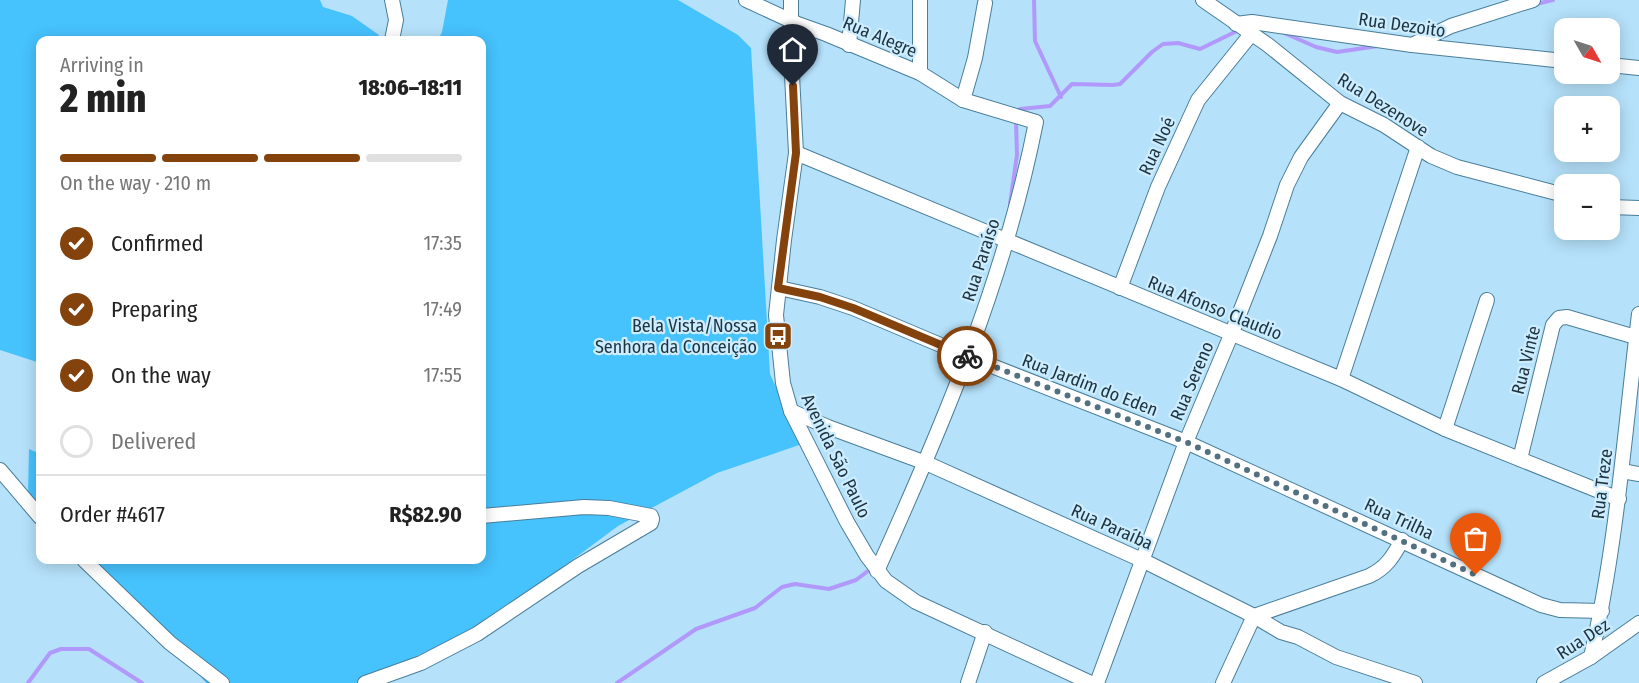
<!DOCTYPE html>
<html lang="en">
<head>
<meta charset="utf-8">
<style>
	body { margin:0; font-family:"Fira Sans Condensed",sans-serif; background:#f2f2f2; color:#222; height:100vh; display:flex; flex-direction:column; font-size:22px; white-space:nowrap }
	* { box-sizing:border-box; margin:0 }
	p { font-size:20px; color:#767676 }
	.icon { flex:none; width:33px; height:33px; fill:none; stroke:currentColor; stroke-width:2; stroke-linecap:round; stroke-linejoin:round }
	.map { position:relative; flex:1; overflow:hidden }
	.panel { position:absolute; left:36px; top:36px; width:450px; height:528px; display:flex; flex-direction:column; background:#fff; border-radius:12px; box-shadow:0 3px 15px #0003 }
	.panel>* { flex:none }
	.needle { width:39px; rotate:129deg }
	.buttons { position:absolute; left:1554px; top:18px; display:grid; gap:12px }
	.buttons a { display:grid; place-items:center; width:66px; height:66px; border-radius:12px; background:#fff; box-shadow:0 3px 15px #0003; font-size:30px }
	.pin { position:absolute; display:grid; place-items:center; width:51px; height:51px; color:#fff; margin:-62px -26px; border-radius:50% 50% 50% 0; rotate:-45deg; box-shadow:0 0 6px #0007 }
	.pin .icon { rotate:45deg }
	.courier { position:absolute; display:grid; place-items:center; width:60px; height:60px; margin:-30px; border:4px solid #84430d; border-radius:50%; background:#fff; color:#222; box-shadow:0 2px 8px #0007 }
	.headline em { font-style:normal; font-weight:800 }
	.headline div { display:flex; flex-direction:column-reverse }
	.headline { display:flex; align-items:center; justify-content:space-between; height:102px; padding:0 24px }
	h1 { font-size:39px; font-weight:800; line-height:45px }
	.bar { display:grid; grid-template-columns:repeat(4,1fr); gap:9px 6px; align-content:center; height:72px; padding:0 24px }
	.bar i { height:8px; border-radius:4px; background:#e0e0e0 }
	.bar .on { background:#84430d }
	.bar p { grid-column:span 4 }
	.line { display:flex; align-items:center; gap:15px; padding:0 24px; border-top:2px solid #e0e0e0 }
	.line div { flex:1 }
	ol { padding:0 24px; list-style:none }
	li { display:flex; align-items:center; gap:18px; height:66px }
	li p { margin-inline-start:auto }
	li .icon { padding:6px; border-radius:50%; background:#84430d; color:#fff; stroke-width:4 }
	li:last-child { color:#767676 }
	li i { width:33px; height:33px; border:3px solid #e0e0e0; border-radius:50% }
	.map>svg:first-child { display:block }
</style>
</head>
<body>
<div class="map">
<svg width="1639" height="683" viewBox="0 0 1639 683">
	<rect width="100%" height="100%" fill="#b5e1fa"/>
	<!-- green -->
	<g fill="#46c2fd">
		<path d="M0,0h320l3,7 29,9 27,19 -3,5h-336v323l-40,-13z"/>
		<path d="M448,0h230l60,35 13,13 19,326 32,70 -85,29 -99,53 -128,95 -129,62h-155l-37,-45 -76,-78h389v-520h-44l4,-8z"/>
		<path d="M29,449l11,5v51l-12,-12z"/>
	</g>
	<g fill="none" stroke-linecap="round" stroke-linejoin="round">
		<!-- stream -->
		<g stroke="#b199fc" stroke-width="4">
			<path d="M1034,0l1,41 26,56"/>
			<path d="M1536,4l17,-4"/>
			<path d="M1282,32l34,15 21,5 41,-6"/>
			<path d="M1010,204l7,-49 -1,-33 4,-13 30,-3 22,-22 41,1 7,-1 32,-32 11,-8 15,-1 22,6 39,-19"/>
			<path d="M28,683l22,-30 11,-4h28l53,34"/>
			<path d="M617,683l79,-54 59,-21 27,-21 13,-3 34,5 27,-9 16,-12"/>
		</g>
		<!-- minor casing -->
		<g stroke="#497e9a" stroke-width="16">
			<g id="minor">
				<path d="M392,0l4,20 -4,20"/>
				<path d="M746,0l52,24 28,10 94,39 43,27 73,22c-31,157 -93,303 -159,449"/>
				<path d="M791,0v56l5,97 -12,87 -8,75 7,68 8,28 56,111 20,34 19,25 30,21 175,81"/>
				<path d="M920,0v73"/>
				<path d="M1203,0l65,45 72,58 44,22 47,31 26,11 107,28"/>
				<path d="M1236,24l16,-2 160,23 152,16"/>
				<path d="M849,45l4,-45"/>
				<path d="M1412,45l39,-19 82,-26"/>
				<path d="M1610,65l29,3"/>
				<path d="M963,100l12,-42 10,-55"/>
				<path d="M796,153l545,226 104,50 174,70"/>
				<path d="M1610,207l29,1"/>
				<path d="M779,288l41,9 33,11 116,49 217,85 355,163 19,5 42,1"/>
				<path d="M1120,288l38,-101 40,-87 54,-67"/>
				<path d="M1341,379l77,-232"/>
				<path d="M791,411l37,16 98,36 218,98 110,55 27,16 17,5 38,20 79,26"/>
				<path d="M1445,429l42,-129"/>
				<path d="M1520,459l33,-134 6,-7 8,-1 72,21"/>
				<path d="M0,470l40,47"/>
				<path d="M1622,471l17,3"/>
				<path d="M84,560l86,83 52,40"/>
				<path d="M1591,657c26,-113 34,-229 48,-343"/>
				<path d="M365,683l56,-20 56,-29 101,-68 73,-43 1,-4 -1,-3 -42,-8 -25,-1 -102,9"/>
				<path d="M968,683l17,-51"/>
				<path d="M1097,683l89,-241 45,-107 39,-99 17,-51 14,-28 39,-54"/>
				<path d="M1223,683l31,-67 115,-40c17,-8 24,-19 33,-36"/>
				<path d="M1544,683l47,-26 48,-34"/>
			</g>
		</g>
		<!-- minor -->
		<use href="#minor" stroke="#fff" stroke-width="14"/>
	</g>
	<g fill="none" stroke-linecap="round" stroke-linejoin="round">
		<!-- done -->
		<path stroke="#527080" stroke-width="6" stroke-dasharray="0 10.8" d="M967,356l219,86 290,133"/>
		<!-- route -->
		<path stroke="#84430d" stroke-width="8" d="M793,86l3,67 -18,135 42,9 33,11 114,48"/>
	</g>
	<!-- icons -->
	<defs>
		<g id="bus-square" transform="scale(1.5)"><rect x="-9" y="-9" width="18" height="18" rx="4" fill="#84430d" stroke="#ccecff"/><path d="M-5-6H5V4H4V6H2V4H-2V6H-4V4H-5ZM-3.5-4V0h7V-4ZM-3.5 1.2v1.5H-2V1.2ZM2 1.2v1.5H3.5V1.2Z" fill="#fff"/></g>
	</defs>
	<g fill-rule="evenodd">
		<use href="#bus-square" x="778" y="336"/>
	</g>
	<g text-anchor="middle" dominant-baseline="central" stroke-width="4.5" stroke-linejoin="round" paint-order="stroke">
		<!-- street labels -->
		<g font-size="18" fill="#1d333f" stroke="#ccecff">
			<text transform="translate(1402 25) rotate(8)">Rua Dezoito</text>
			<text transform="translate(880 37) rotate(23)">Rua Alegre</text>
			<text transform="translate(1383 105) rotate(32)">Rua Dezenove</text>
			<text transform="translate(1157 146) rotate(-65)">Rua Noé</text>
			<text transform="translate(981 260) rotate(-72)">Rua Paraíso</text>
			<text transform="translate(1215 308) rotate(22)">Rua Afonso Claudio</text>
			<text transform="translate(1526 360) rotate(-76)">Rua Vinte</text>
			<text transform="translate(1192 381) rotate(-67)">Rua Sereno</text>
			<text transform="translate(1090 385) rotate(21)">Rua Jardim do Eden</text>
			<text transform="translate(836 456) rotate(64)">Avenida São Paulo</text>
			<text transform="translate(1602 484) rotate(-83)">Rua Treze</text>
			<text transform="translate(1399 519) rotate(25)">Rua Trilha</text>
			<text transform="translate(1112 527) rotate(24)">Rua Paraíba</text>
			<text transform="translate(1583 639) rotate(-33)">Rua Dez</text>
		</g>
		<!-- poi labels -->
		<g font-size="18" fill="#1d333f" stroke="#ccecff" text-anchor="end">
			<text x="757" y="326">Bela Vista/Nossa<tspan x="757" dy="21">Senhora da Conceição</tspan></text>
		</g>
	</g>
</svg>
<div class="buttons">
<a><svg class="needle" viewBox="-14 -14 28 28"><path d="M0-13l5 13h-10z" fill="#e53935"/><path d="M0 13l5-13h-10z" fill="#767676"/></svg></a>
<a>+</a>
<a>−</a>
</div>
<div class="pin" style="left:1476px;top:575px;background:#ea580c"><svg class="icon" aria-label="bag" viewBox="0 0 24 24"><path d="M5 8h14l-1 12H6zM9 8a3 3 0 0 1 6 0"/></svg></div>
<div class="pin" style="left:793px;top:86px;background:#1f2937"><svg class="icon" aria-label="home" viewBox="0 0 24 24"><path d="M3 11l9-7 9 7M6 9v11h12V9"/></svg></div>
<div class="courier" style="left:967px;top:356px"><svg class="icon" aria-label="bike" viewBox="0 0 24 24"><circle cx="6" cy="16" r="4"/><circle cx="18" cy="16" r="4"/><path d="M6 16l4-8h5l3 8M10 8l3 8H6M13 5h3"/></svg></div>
<section class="panel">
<div class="headline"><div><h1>2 min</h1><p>Arriving in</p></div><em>18:06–18:11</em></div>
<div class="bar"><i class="on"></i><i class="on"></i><i class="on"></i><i></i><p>On the way · 210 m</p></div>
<ol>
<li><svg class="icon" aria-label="check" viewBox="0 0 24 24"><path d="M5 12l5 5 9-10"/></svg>Confirmed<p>17:35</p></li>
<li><svg class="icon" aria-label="check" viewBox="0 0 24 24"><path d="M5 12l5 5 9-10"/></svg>Preparing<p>17:49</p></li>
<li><svg class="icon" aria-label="check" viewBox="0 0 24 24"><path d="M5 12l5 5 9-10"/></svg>On the way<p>17:55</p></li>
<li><i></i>Delivered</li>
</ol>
<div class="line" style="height:78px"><div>Order #4617</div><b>R$82.90</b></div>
</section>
</div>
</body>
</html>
